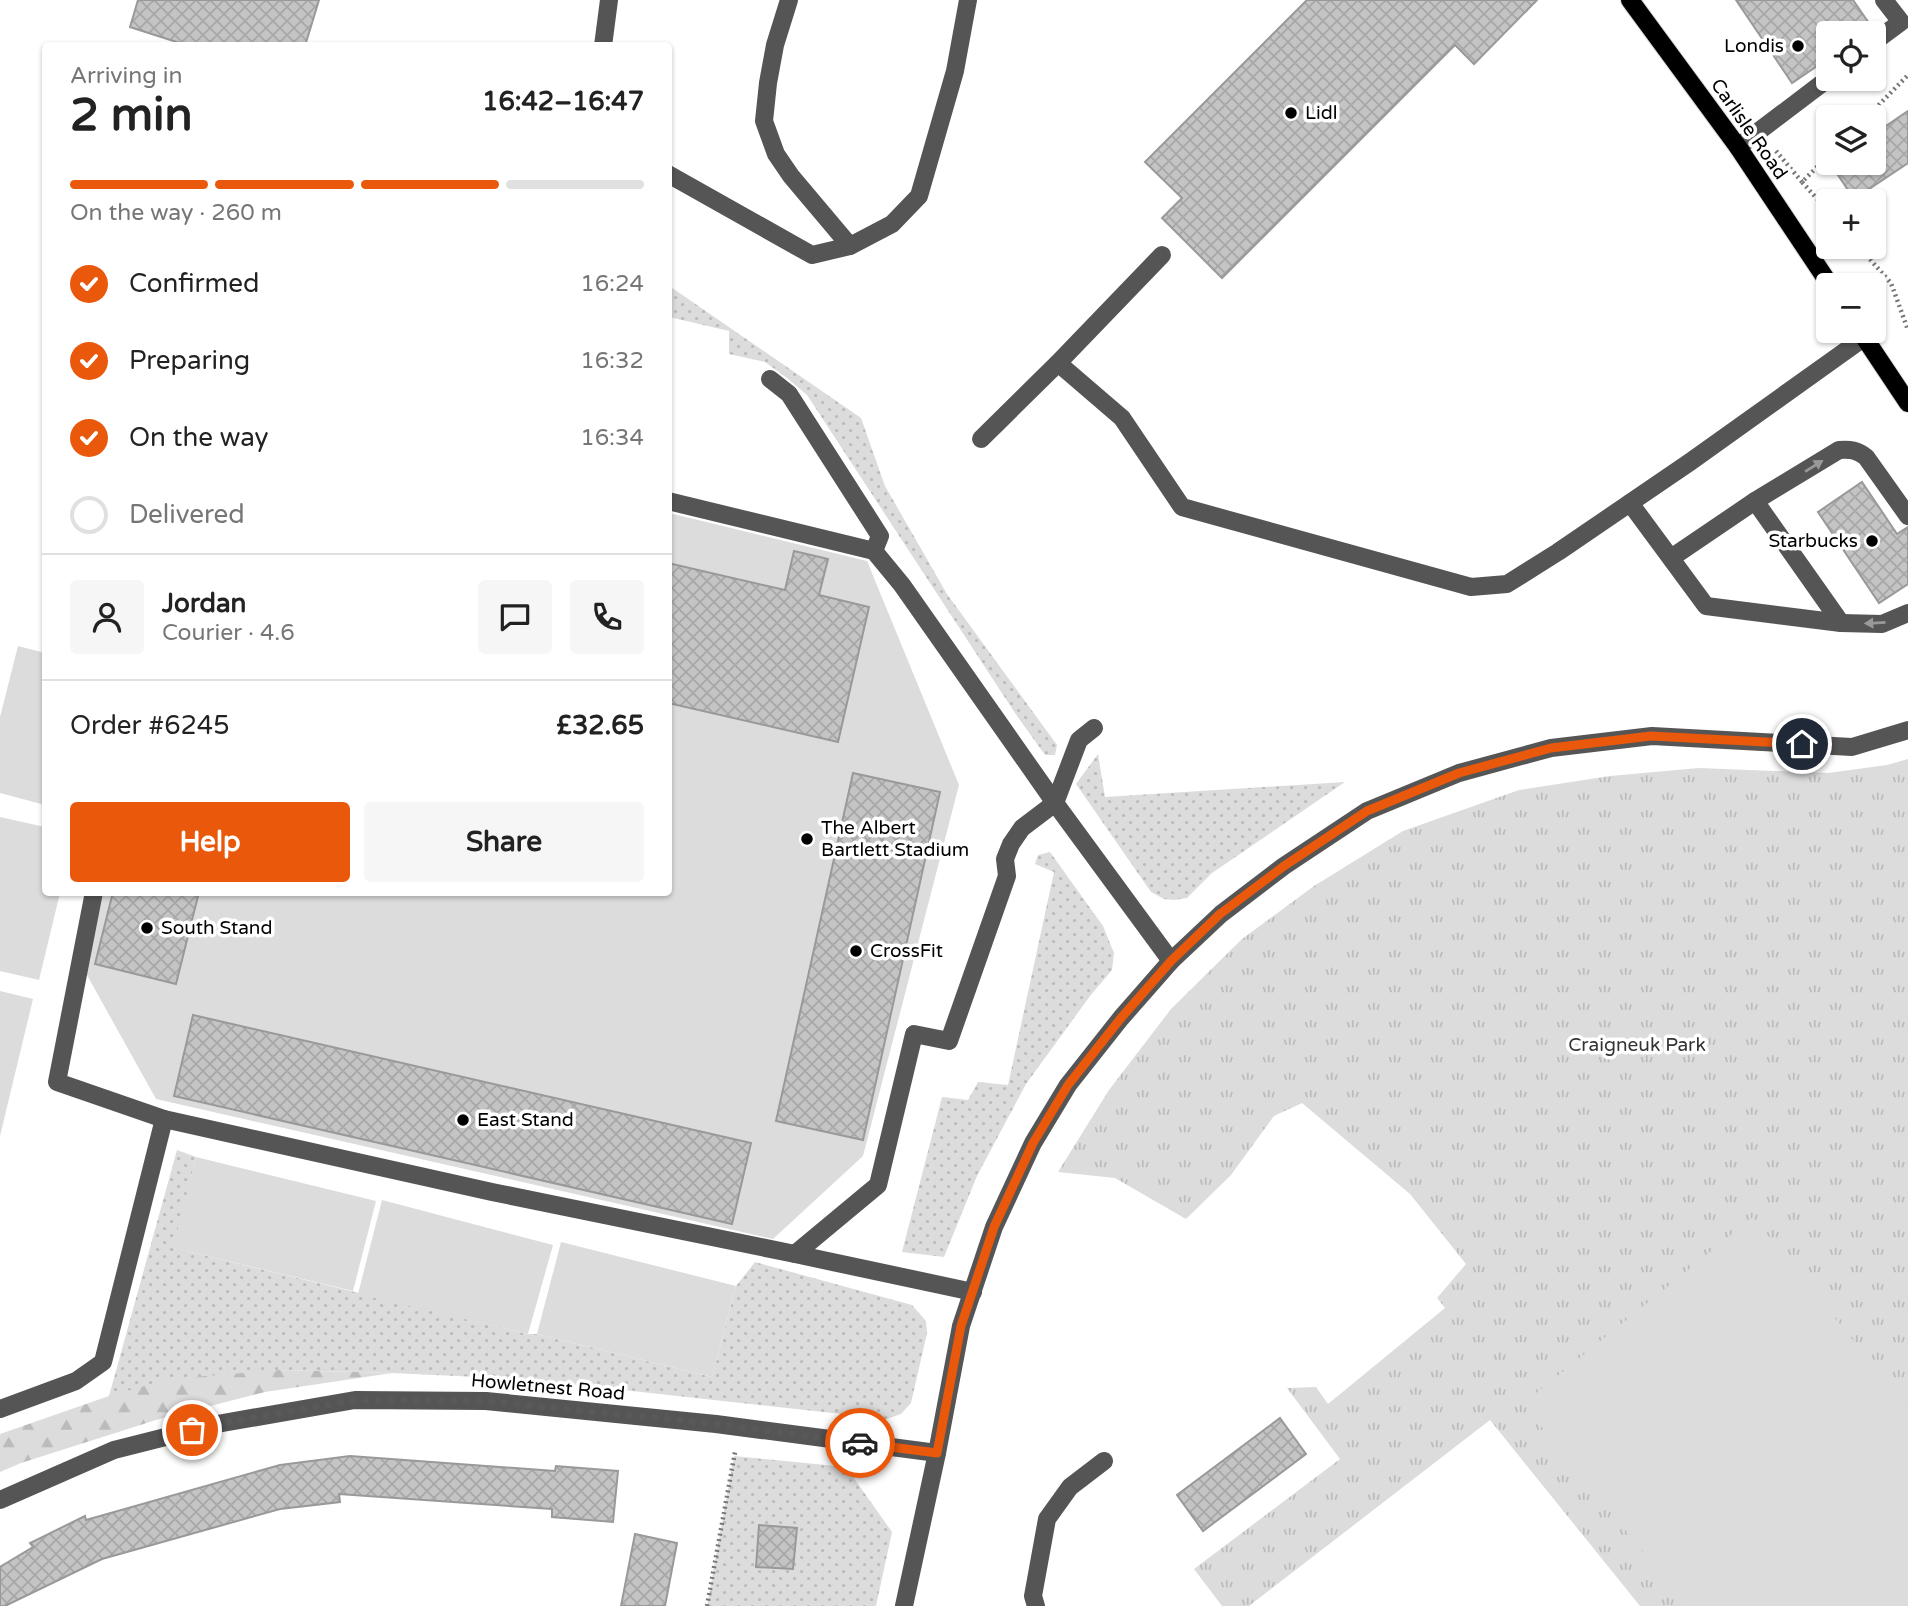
<!DOCTYPE html>
<html lang="en">
<head>
<meta charset="utf-8">
<style>
	body { margin:0; font-family:"Varela Round",sans-serif; background:#f6f6f6; color:#222; height:100vh; display:flex; flex-direction:column; font-size:26px; white-space:nowrap }
	* { box-sizing:border-box; margin:0 }
	p { font-size:23px; color:#767676 }
	.icon { flex:none; width:38px; height:38px; fill:none; stroke:currentColor; stroke-width:2; stroke-linecap:round; stroke-linejoin:round }
	.map { position:relative; flex:1; overflow:hidden }
	.sheet { position:absolute; left:42px; top:42px; width:630px; height:854px; display:flex; flex-direction:column; background:#fff; border-radius:7px; box-shadow:0 2px 5px #0004 }
	.sheet>* { flex:none }
	.controls { position:absolute; left:1816px; top:21px; display:grid; gap:14px }
	.controls a { display:grid; place-items:center; width:70px; height:70px; border-radius:7px; background:#fff; box-shadow:0 2px 5px #0004; font-size:35px }
	.pin { position:absolute; display:grid; place-items:center; width:60px; height:60px; color:#fff; margin:-30px; border:4px solid #fff; border-radius:50%; box-shadow:0 2px 7px #0007 }
	.courier { position:absolute; display:grid; place-items:center; width:70px; height:70px; margin:-35px; border:5px solid #ea580c; border-radius:50%; background:#fff; color:#222; box-shadow:0 2px 9px #0007 }
	.overview em { font-style:normal; font-weight:700 }
	.overview div { display:flex; flex-direction:column-reverse }
	.overview { display:flex; align-items:center; justify-content:space-between; height:119px; padding:0 28px }
	h1 { font-size:46px; font-weight:700; line-height:52px }
	.bar { display:grid; grid-template-columns:repeat(4,1fr); gap:10px 7px; align-content:center; height:84px; padding:0 28px }
	.bar i { height:9px; border-radius:5px; background:#e0e0e0 }
	.bar .active { background:#ea580c }
	.bar p { grid-column:span 4 }
	.line { display:flex; align-items:center; gap:18px; padding:0 28px; border-top:2px solid #e0e0e0 }
	.line div { flex:1 }
	.round { display:grid; place-items:center; flex:none; width:74px; height:74px; border-radius:7px; background:#f6f6f6 }
	ol { padding:0 28px; list-style:none }
	li { display:flex; align-items:center; gap:21px; height:77px }
	li p { margin-inline-start:auto }
	li .icon { padding:7px; border-radius:50%; background:#ea580c; color:#fff; stroke-width:4 }
	li:last-child { color:#767676 }
	li i { width:38px; height:38px; border:4px solid #e0e0e0; border-radius:50% }
	.button { display:flex; gap:14px; margin-top:auto; padding:14px 28px }
	.button a { flex:1; height:80px; border-radius:7px; background:#ea580c; color:#fff; font-size:28px; font-weight:700; line-height:80px; text-align:center }
	.button a+a { background:#f6f6f6; color:#222 }
	.map>svg:first-child { display:block }
</style>
</head>
<body>
<div class="map">
<svg width="1908" height="1606" viewBox="0 0 1908 1606">
	<defs>
		<pattern id="grass-dots" width="8" height="8" patternUnits="userSpaceOnUse" patternTransform="scale(1.75)"><rect width="8" height="8" fill="#dcdcdc"/><path d="M2 2h.1M6 6h.1" fill="none" stroke="#bbb" stroke-width="1.8" stroke-linecap="round"/></pattern>
		<pattern id="forest-firs" width="22" height="20" patternUnits="userSpaceOnUse" patternTransform="scale(1.75)"><rect width="22" height="20" fill="#dcdcdc"/><path d="M5 1l3.5 6h-7zM16 11l3.5 6h-7z" fill="#bbb"/></pattern>
		<pattern id="park-tufts" width="24" height="20" patternUnits="userSpaceOnUse" patternTransform="scale(1.75)"><rect width="24" height="20" fill="#dcdcdc"/><path d="M3 7l-1-3M5 7V3M7 7l1-3M15 17l-1-3M17 17v-4M19 17l1-3" fill="none" stroke="#bbb"/></pattern>
		<pattern id="building-cross-hatch" width="8" height="8" patternUnits="userSpaceOnUse" patternTransform="scale(1.75)"><rect width="8" height="8" fill="#c4c4c4"/><path d="M0 0l8 8M0 8l8-8" fill="none" stroke="#a7a7a7"/></pattern>
	</defs>
	<rect width="100%" height="100%" fill="#fff"/>
	<!-- grass -->
	<g fill="url(#grass-dots)">
		<path d="M668,285l193,133 24,68 62,108 110,151 -2,10h-10l-30,-42 -208,-318 -20,-17 -22,-16 -36,-8v-23l-60,-14z"/>
		<path d="M1098,754l7,43 240,-15 -133,91 -25,25 -13,2 -10,-1 -13,-7 -75,-108z"/>
		<path d="M1050,852l53,74 11,27 -2,17 -22,26 -64,88 -49,92 -33,81 -42,-5 40,-155 26,3 10,-18 30,3 46,-213 -19,-8 3,-9z"/>
		<path d="M177,1150l19,7 -22,91 354,86h9l175,43 24,-91 19,-24 157,43 14,16 1,12 -16,70 -10,11 -14,5 -364,-40 -131,-6 -113,-3 -170,26z"/>
		<path d="M734,1456l112,11 46,65 -16,74h-169z"/>
	</g>
	<!-- forest -->
	<path fill="url(#forest-firs)" d="M279,1370l113,3 -127,19 -109,28 -135,43 -21,9v-38l109,-38 60,-17z"/>
	<!-- park -->
	<path fill="url(#park-tufts)" d="M1908,759v847h-268l-150,-186 -241,186h-27l-28,-37 146,-110 -53,-71 29,-1 12,17 117,-96 -8,-10 29,-34 -56,-70 -108,-91 -28,13 -43,59 -45,44 -71,-41 -57,-6 51,-82 62,-81 71,-70 72,-53 89,-55 116,-41 91,-14 89,-8 129,5 59,-8z"/>
	<!-- pitch -->
	<g fill="#dcdcdc">
		<path d="M669,513l198,48 92,224 -96,371 -90,83 -617,-140 -73,-131 17,-75 568,-1z"/>
		<path d="M18,646l27,7v152l-45,-12v-76z"/>
		<path d="M0,817l45,10 1,65 14,1 -21,87 -39,-9z"/>
		<path d="M0,991l33,8 -33,137z"/>
		<path d="M196,1157l180,44 -23,90 -180,-43z"/>
		<path d="M382,1200l171,45 -25,89 -170,-40z"/>
		<path d="M1753,1217l155,191v198h-221l-164,-202z"/>
		<path d="M561,1242l175,44 -24,91 -175,-43z"/>
	</g>
	<!-- building -->
	<g fill="url(#building-cross-hatch)" stroke="#999" stroke-width="2">
		<path d="M138,0h181l-14,46h-116l-59,-19z"/>
		<path d="M1307,0h230l-63,64 -19,-19 -233,233 -60,-60 20,-20 -37,-36z"/>
		<path d="M1736,0h117l20,29 -6,4h-38v25l-37,25z"/>
		<path d="M1908,111v52l-54,36 -24,-36h44v-29z"/>
		<path d="M1862,482l35,52 11,-7v57l-29,19 -61,-91z"/>
		<path d="M794,551l34,8 -9,36 50,12 -31,135 -170,-39v-140l117,27z"/>
		<path d="M853,773l87,19 -77,348 -87,-19z"/>
		<path d="M113,892h86l-23,92 -81,-20z"/>
		<path d="M193,1015l558,128 -19,81 -558,-128z"/>
		<path d="M1280,1418l26,36 -103,77 -26,-36z"/>
		<path d="M350,1456l205,15 1,-5 62,5 -5,51 -61,-5v-8l-213,-15 1,8 -60,7 -178,50 -97,47h-5v-39l33,-20 -3,-4 55,-27 1,4 194,-55z"/>
		<path d="M759,1525l38,3 -4,41 -37,-2z"/>
		<path d="M635,1534l42,9 -12,63h-44z"/>
	</g>
	<g fill="none" stroke-linecap="round" stroke-linejoin="round">
		<!-- major casing -->
		<g stroke="#dbdbdb" stroke-width="20">
			<g id="major">
				<path d="M1630,0l108,147 92,138"/>
				<path d="M1860,331l48,72"/>
			</g>
		</g>
		<!-- path -->
		<g stroke="#777" stroke-width="4.5" stroke-dasharray="2 3.5" stroke-linecap="butt">
			<path d="M1867,117l41,-42"/>
			<path d="M1776,151l26,31"/>
			<path d="M1829,155l-27,27 27,30"/>
			<path d="M1859,247l32,36 17,47"/>
			<path d="M707,1606l28,-154"/>
		</g>
		<!-- minor -->
		<g stroke="#555" stroke-width="18">
			<path d="M1874,42l27,-20 -17,-22"/>
			<path d="M603,46l6,-46"/>
			<path d="M1738,147l91,-69"/>
			<path d="M668,174l144,81 38,-9 -59,-70 -15,-22 -12,-33 4,-38 7,-38 14,-45"/>
			<path d="M850,246l42,-22 27,-28 36,-125 13,-71"/>
			<path d="M1058,363l64,55 60,89 289,80 36,-3 51,-32 132,-90 175,-125"/>
			<path d="M770,379l19,15 91,142 -6,15"/>
			<path d="M981,439l77,-76 104,-108"/>
			<path d="M668,501l206,50 28,34 153,218 116,158"/>
			<path d="M1755,501l84,-51c11,-1 18,0 27,7l42,59"/>
			<path d="M1630,503l76,103 135,17 -86,-122 -84,57"/>
			<path d="M1841,623l41,1 26,-11"/>
			<path d="M94,892l-37,190 107,37 328,73 303,62 178,38"/>
			<path d="M795,1254l83,-69 36,-151 35,7 58,-165 -2,-17 6,-15 11,-16 33,-25 24,-63 15,-12"/>
			<path d="M0,1409l76,-28 27,-19 61,-243"/>
			<path d="M0,1500l114,-50 103,-26 138,-24 131,1 230,23 221,29"/>
			<path d="M904,1606l33,-153 24,-127 33,-99 39,-84 35,-58 53,-67 50,-57 50,-47 63,-48 83,-55 92,-38 92,-25 101,-12 200,11 56,-17"/>
			<path d="M1036,1606l-3,-10 14,-77 23,-32 34,-26"/>
		</g>
		<!-- major -->
		<use href="#major" stroke="#000" stroke-width="18"/>
	</g>
	<!-- one-way arrows -->
	<defs><path id="oneway-solid" d="M-6-.8H1V-3.2L6.5 0L1 3.2V.8H-6Z" transform="scale(1.75)"/></defs>
	<g fill="#999">
		<use href="#oneway-solid" transform="translate(1814 466) rotate(-32)"/>
		<use href="#oneway-solid" transform="translate(1875 623) rotate(177)"/>
	</g>
	<g fill="none" stroke-linecap="round" stroke-linejoin="round">
		<!-- done -->
		<path stroke="#595959" stroke-width="7" stroke-dasharray="0 12.6" d="M192,1430l25,-6 138,-24 131,1 230,23 144,19"/>
		<!-- route -->
		<path stroke="#ea580c" stroke-width="9" d="M860,1443l77,10 24,-127 33,-99 39,-84 35,-58 53,-67 50,-57 49,-47 64,-48 83,-55 92,-38 92,-25 100,-12 151,8"/>
	</g>
	<!-- markers -->
	<g fill="#000" stroke="#fff" stroke-width="2.5">
		<circle cx="1798" cy="46" r="7"/>
		<circle cx="1291" cy="113" r="7"/>
		<circle cx="1872" cy="541" r="7"/>
		<circle cx="807" cy="839" r="7"/>
		<circle cx="147" cy="928" r="7"/>
		<circle cx="856" cy="951" r="7"/>
		<circle cx="463" cy="1120" r="7"/>
	</g>
	<g text-anchor="middle" dominant-baseline="central" stroke-width="7" stroke-linejoin="round" paint-order="stroke">
		<!-- poi labels -->
		<g font-size="19" fill="#000" stroke="#fff" text-anchor="start">
			<text x="1784" y="46" text-anchor="end">Londis</text>
			<text x="1305" y="113">Lidl</text>
			<text x="1858" y="541" text-anchor="end">Starbucks</text>
			<text x="821" y="828">The Albert<tspan x="821" dy="22">Bartlett Stadium</tspan></text>
			<text x="161" y="928">South Stand</text>
			<text x="870" y="951">CrossFit</text>
			<text x="477" y="1120">East Stand</text>
		</g>
		<!-- street labels -->
		<g font-size="19" fill="#000" stroke="#fff">
			<text transform="translate(1749 129) rotate(55)">Carlisle Road</text>
			<text transform="translate(548 1387) rotate(5)">Howletnest Road</text>
		</g>
		<!-- park labels -->
		<g font-size="19" fill="#333" stroke="#fff">
			<text x="1637" y="1045">Craigneuk Park</text>
		</g>
	</g>
</svg>
<div class="controls">
<a><svg class="icon" aria-label="locate" viewBox="0 0 24 24"><circle cx="12" cy="12" r="6"/><path d="M12 2v4M12 18v4M2 12h4M18 12h4"/></svg></a>
<a><svg class="icon" aria-label="layers" viewBox="0 0 24 24"><path d="M12 4l9 5-9 5-9-5zM3 14l9 5 9-5"/></svg></a>
<a>+</a>
<a>−</a>
</div>
<div class="pin" style="left:192px;top:1430px;background:#ea580c"><svg class="icon" aria-label="bag" viewBox="0 0 24 24"><path d="M5 8h14l-1 12H6zM9 8a3 3 0 0 1 6 0"/></svg></div>
<div class="pin" style="left:1802px;top:744px;background:#1f2937"><svg class="icon" aria-label="home" viewBox="0 0 24 24"><path d="M3 11l9-7 9 7M6 9v11h12V9"/></svg></div>
<div class="courier" style="left:860px;top:1443px"><svg class="icon" aria-label="car" viewBox="0 0 24 24"><path d="M5 17H2v-5l4-1 3-4h7l3 4 3 1v5h-3M9 17h6M6 11h13"/><circle cx="7" cy="17" r="2"/><circle cx="17" cy="17" r="2"/></svg></div>
<section class="sheet">
<div class="overview"><div><h1>2 min</h1><p>Arriving in</p></div><em>16:42–16:47</em></div>
<div class="bar"><i class="active"></i><i class="active"></i><i class="active"></i><i></i><p>On the way · 260 m</p></div>
<ol>
<li><svg class="icon" aria-label="check" viewBox="0 0 24 24"><path d="M5 12l5 5 9-10"/></svg>Confirmed<p>16:24</p></li>
<li><svg class="icon" aria-label="check" viewBox="0 0 24 24"><path d="M5 12l5 5 9-10"/></svg>Preparing<p>16:32</p></li>
<li><svg class="icon" aria-label="check" viewBox="0 0 24 24"><path d="M5 12l5 5 9-10"/></svg>On the way<p>16:34</p></li>
<li><i></i>Delivered</li>
</ol>
<div class="line" style="height:126px"><a class="round"><svg class="icon" aria-label="person" viewBox="0 0 24 24"><circle cx="12" cy="8" r="4"/><path d="M4 21q1-7 8-7t8 7"/></svg></a><div><b>Jordan</b><p>Courier · 4.6</p></div><a class="round"><svg class="icon" aria-label="chat" viewBox="0 0 24 24"><path d="M4 5h16v11H9l-5 4z"/></svg></a><a class="round"><svg class="icon" aria-label="phone" viewBox="0 0 24 24"><path d="M5 4h4l2 5-3 2q2 4 5 5l2-3 5 2v4C11 20 4 13 5 4z"/></svg></a></div>
<div class="line" style="height:91px"><div>Order #6245</div><b>£32.65</b></div>
<div class="button"><a>Help</a><a>Share</a></div>
</section>
</div>
</body>
</html>
